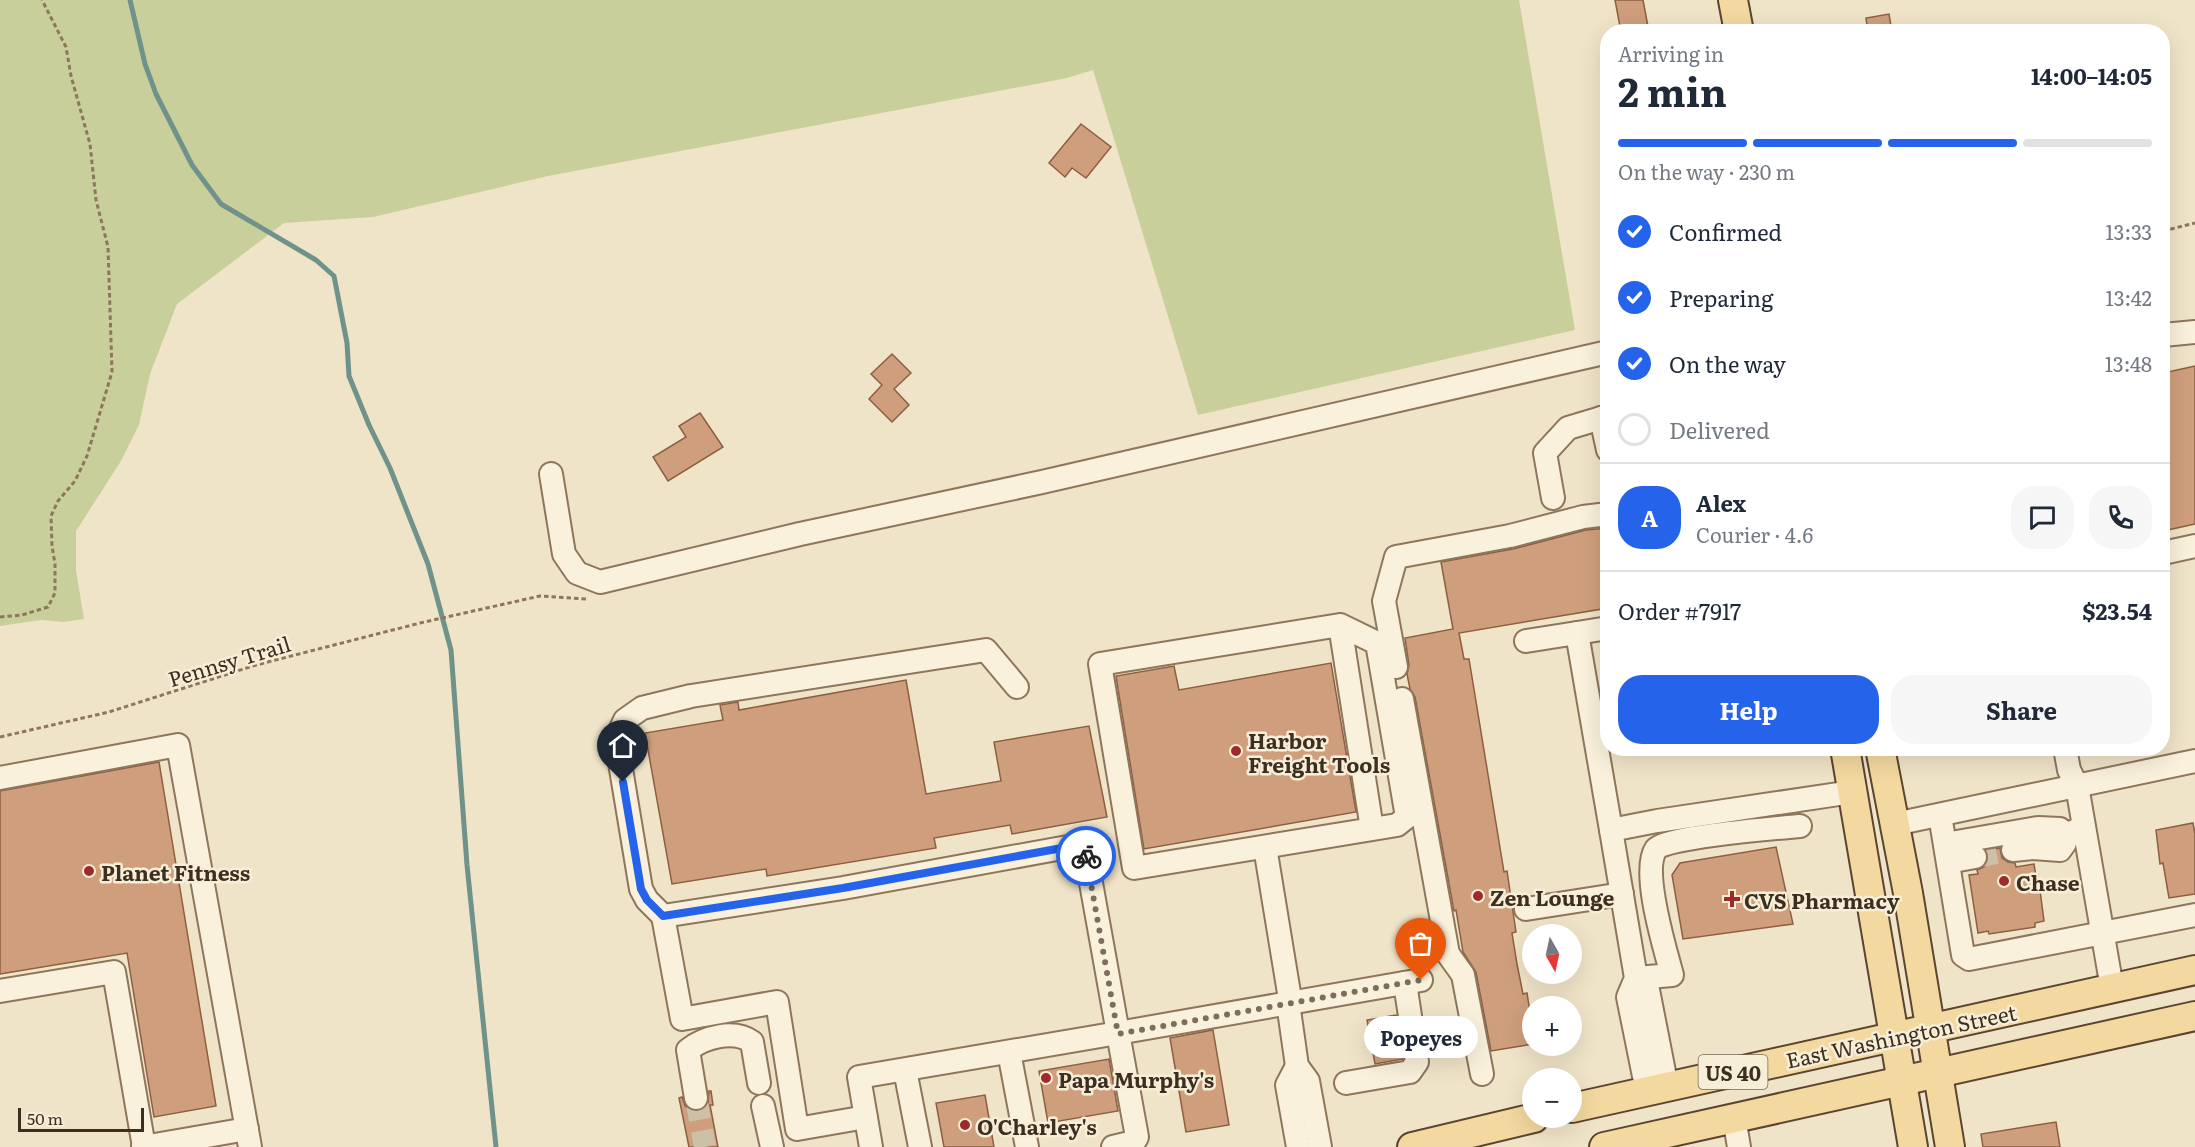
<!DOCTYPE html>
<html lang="en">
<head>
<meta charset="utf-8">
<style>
	body { margin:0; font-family:Literata,serif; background:#f6f6f7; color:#1f2937; height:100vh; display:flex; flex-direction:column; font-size:22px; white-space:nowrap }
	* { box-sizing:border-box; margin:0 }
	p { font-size:20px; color:#747a83 }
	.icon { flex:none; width:33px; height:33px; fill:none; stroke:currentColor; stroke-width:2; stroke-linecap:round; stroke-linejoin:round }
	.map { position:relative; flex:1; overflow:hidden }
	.side { position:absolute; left:1600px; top:24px; width:570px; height:732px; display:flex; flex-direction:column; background:#fff; border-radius:24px; box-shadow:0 6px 24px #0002 }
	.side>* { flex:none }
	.needle { width:39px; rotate:171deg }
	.tools { position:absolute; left:1522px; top:924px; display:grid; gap:12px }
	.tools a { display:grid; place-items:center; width:60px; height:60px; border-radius:50%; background:#fff; box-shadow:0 6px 24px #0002; font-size:30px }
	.scale { position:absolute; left:18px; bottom:15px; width:126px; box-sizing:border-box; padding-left:6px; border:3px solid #3d2e20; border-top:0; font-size:16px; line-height:21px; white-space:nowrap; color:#3d2e20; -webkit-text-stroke:4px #f7eed8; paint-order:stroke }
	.pin { position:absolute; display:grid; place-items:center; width:51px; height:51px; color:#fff; margin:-62px -26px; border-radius:50% 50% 50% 0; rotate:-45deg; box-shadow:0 0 6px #0007 }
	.pin .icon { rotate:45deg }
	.courier { position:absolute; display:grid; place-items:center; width:60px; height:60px; margin:-30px; border:4px solid #2563eb; border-radius:50%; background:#fff; color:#222; box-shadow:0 2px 8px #0007 }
	.bubble { position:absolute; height:42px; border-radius:21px; background:#fff; box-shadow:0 6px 24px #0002; font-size:20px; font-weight:700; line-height:42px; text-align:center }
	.summary em { font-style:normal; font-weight:700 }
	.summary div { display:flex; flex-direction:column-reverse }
	.summary { display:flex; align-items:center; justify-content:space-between; height:102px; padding:0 18px }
	h1 { font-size:39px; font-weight:700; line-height:45px }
	.bar { display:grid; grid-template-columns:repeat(4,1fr); gap:9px 6px; align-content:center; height:72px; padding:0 18px }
	.bar i { height:8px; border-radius:4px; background:#e0e1e3 }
	.bar .active { background:#2563eb }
	.bar p { grid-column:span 4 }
	.line { display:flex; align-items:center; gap:15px; padding:0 18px; border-top:2px solid #e0e1e3 }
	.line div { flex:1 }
	.round { display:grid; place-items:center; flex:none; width:63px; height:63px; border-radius:24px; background:#f6f6f7 }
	ol { padding:0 18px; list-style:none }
	li { display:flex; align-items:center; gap:18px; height:66px }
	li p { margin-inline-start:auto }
	li .icon { padding:6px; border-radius:50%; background:#2563eb; color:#fff; stroke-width:4 }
	li:last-child { color:#747a83 }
	li i { width:33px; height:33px; border:3px solid #e0e1e3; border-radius:50% }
	.action { display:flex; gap:12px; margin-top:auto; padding:12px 18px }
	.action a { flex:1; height:69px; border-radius:24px; background:#2563eb; color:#fff; font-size:24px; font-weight:700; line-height:69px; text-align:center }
	.action a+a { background:#f6f6f7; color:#1f2937 }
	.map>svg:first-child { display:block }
</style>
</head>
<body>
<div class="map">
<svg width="2195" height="1147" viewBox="0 0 2195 1147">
	<rect width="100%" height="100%" fill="#f0e4c8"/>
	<!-- green -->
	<path fill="#c9cf9b" d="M0,0h1519l56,330 -377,85 -105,-345 -26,8 -519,98 -175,41 -89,6 -107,81 -27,70 -11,51 -18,36 -45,70v39l8,49 -21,3 -22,-2 -41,6z"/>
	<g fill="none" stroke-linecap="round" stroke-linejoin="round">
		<!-- stream -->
		<path stroke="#6f938a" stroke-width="5" d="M130,0l15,64 11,30 36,71 29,39 95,56 18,16 13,67 2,33 20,49 21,43 38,96 23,86 16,215 29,282"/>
	</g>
	<!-- building -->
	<g fill="#cf9f7d" stroke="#8d5f41" stroke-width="1.5">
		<path d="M1615,0h28l6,32h-28z"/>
		<path d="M1889,14l3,18h-24l-2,-14z"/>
		<path d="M1081,124l30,23 -25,31 -14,-10 -7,9 -16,-14z"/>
		<path d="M892,354l19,19 -17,16 15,16 -17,17 -23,-23 13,-14 -11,-11z"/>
		<path d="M2195,366v158l-32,7v-158z"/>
		<path d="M700,413l23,34 -55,34 -15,-24 33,-20 -7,-11z"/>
		<path d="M1608,528v80l-149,25 5,26h5l35,213 3,-1 9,61 -4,1 5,31 6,30 4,-1 6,39v12l-42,7 -15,-79 -13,-20 -7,-42 -2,1 -39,-214 -5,-8 -3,-15 2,-9 -4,-27 48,-9 -12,-67 72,-13 73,-19z"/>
		<path d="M1331,663l25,149 -212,37 -28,-173 58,-10 5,24z"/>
		<path d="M906,680l20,114 75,-13 -7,-39 95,-16 18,91 -95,17 -2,-9 -76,13 2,10 -169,28 -1,-7 -94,15 -27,-151 78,-13 -3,-15 18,-3 1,8z"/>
		<path d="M159,762l57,344 -62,11 -27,-164 -127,21v-183z"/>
		<path d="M2193,823l2,11v60l-26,4 -6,-35 -3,1 -4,-34z"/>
		<path d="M1776,847l17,77 -110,15 -11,-64 8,-12z"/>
		<path d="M2000,848l2,10 6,4 7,1 1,4 18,-3 2,12 2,-1 6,46 -9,2v4l-46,7 -1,-3 -10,2 -9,-58 9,-1 -1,-4 7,-3 4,-6 -2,-10z"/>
		<path d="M1396,1015l7,44 -28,5 -8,-44z"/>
		<path d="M1213,1030l16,95 -43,7 -16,-94z"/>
		<path d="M1109,1059l9,52 -70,12 -9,-52z"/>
		<path d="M709,1091h2l2,14h-3l8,42h-29l-10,-49 3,-1 3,9 6,4 8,1 9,-8z"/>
		<path d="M985,1095l9,52h-50l-8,-44z"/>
		<path d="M2056,1122l4,25h-77l-2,-13z"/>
	</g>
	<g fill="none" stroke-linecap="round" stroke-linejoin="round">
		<!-- minor-tunnel -->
		<g stroke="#ccc0a6" stroke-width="22" stroke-dasharray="22 11" stroke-linecap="butt">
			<path d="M1975,857l38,-7"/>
			<path d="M696,1098l9,49"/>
		</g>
		<!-- minor casing -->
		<g stroke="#8d765c" stroke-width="26">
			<g id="minor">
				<path d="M2163,335l32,-3"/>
				<path d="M1601,418l7,32"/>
				<path d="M551,474l13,80 13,19 23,9 200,-48 242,-52 566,-130"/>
				<path d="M1553,498l-8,-45 23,-25 40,-12"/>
				<path d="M2163,553l32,-7"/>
				<path d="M1340,625l-240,39 34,204 263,-43 10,-8 -30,-174 -37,-18 32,204"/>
				<path d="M1608,628l-31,5 34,197"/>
				<path d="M1526,641l51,-8"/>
				<path d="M1396,667l-12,-66 12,-44 114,-21 73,-19 25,-3"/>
				<path d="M1402,699l46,255 15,21 19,99"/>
				<path d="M2065,748l4,22 8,16 35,202"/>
				<path d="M0,778l178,-33 72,402"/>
				<path d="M1940,815l23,140 6,4 226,-44"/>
				<path d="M1895,824l300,-63"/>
				<path d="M1945,844l93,-16 22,1 6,6"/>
				<path d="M1265,847l24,146 -1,10 9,63 11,15 12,66"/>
				<path d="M2013,850l20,-2 27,2 5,-7 1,-8 11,-5"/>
				<path d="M1948,862l27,-5"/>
				<path d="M1526,909l96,-15"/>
				<path d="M663,916l-16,-16 -6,-11 -25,-150 9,-19 17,-12 49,-12 295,-46 31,37"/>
				<path d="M1636,978l36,-3c-7,-26 -31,-104 -16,-126 9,-12 123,-21 144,-23"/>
				<path d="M1636,978l12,12 19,97"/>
				<path d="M0,991l114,-19 30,175"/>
				<path d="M1009,1052l18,95"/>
				<path d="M1297,1066l-10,19 11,62"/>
				<path d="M905,1070l15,77"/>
				<path d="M1346,1083l64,-11 7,-10 -12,-79"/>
				<path d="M1647,1091l-19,-94 8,-19 -25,-148 46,-9 195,-29"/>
				<path d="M696,1098l-8,-48c16,-13 46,-21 64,-8l7,41"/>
				<path d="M763,1106l9,41"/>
				<path d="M866,1117l-69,12 -20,-127 -95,17 -19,-103 180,-28 241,-44 34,189 -259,44 12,70"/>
				<path d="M1734,1118l5,29"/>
				<path d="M143,1147l104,-18"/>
				<path d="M1113,1147l21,-5 3,-5 -19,-104 303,-53"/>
			</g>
		</g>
		<!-- major casing -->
		<g stroke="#5b4430" stroke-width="32">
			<g id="major">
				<path d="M1733,0l6,32"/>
				<path d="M1845,748l68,399"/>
				<path d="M1880,748l28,145 42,254"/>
				<path d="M1572,1108l623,-138"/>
				<path d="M1412,1147l122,-29"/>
				<path d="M1604,1147l591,-131"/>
			</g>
		</g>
		<!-- path -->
		<g stroke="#8d765c" stroke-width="3" stroke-dasharray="4.5 3" stroke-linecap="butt">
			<path d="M2163,231l32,-8"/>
			<path d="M0,617l22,-2 26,-8 7,-14v-29l-3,-18 -1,-30 7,-15 17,-20 12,-25 25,-84 -4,-125 -12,-47 -6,-56 -19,-68 -5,-29 -24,-47"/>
			<path d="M0,737l109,-25 147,-47 164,-42 120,-27 46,3"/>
		</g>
		<!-- minor -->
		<use href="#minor" stroke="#faf1dc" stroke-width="22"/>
		<!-- major -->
		<use href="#major" stroke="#f3d9a0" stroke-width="28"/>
	</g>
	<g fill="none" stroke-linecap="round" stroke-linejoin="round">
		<!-- done -->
		<path stroke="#7c6e5b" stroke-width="6" stroke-dasharray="0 10.8" d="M1086,856l32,178 303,-54"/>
		<!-- route -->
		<path stroke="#2563eb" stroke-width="8" d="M623,782l18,107 6,11 16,16 180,-28 241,-44 2,12"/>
	</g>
	<!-- markers -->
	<g fill="#9e2a2b" stroke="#f7eed8" stroke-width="2">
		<circle cx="1236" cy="751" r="6"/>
		<circle cx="89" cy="871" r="6"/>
		<circle cx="2004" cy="881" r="6"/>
		<circle cx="1478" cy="896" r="6"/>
		<path d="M1729 890h6v6h6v6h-6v6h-6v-6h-6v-6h6z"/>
		<circle cx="1046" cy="1078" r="6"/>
		<circle cx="965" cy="1125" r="6"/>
	</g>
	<g text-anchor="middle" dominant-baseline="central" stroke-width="5" stroke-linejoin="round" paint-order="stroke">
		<!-- shield labels -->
		<rect fill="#f7eed8" stroke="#756857" stroke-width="1.5" x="1698.5" y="1055" width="69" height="34" rx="4.5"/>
		<g font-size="20" font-weight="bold" fill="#3d2e20">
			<text x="1733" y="1072">US 40</text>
		</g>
		<!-- street labels -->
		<g font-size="21" fill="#3d2e20" stroke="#f7eed8">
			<text transform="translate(229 660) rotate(-17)">Pennsy Trail</text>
			<text transform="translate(1901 1035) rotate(-12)">East Washington Street</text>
		</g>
		<!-- poi labels -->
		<g font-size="21" font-weight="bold" fill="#3d2e20" stroke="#f7eed8" text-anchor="start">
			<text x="1248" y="739">Harbor<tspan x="1248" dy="24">Freight Tools</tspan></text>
			<text x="101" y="871">Planet Fitness</text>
			<text x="2016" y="881">Chase</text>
			<text x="1490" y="896">Zen Lounge</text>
			<text x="1744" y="899">CVS Pharmacy</text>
			<text x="1058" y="1078">Papa Murphy's</text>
			<text x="977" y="1125">O'Charley's</text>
		</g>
	</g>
</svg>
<div class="tools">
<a><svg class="needle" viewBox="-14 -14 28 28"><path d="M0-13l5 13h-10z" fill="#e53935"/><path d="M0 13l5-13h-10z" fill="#747a83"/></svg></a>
<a>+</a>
<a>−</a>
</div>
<div class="scale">50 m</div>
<div class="pin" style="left:1421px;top:980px;background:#ea580c"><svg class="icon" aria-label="bag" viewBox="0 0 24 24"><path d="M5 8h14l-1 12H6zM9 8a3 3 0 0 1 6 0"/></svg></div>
<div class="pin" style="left:623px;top:782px;background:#1f2937"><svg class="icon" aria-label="home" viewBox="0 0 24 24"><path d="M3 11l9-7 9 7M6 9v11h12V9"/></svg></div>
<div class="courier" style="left:1086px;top:856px"><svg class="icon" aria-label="bike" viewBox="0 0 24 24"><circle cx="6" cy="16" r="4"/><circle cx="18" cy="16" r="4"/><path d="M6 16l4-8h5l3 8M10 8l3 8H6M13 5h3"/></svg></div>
<div class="bubble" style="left:1364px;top:1016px;width:114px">Popeyes</div>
<section class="side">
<div class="summary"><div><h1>2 min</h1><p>Arriving in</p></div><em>14:00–14:05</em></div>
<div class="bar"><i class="active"></i><i class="active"></i><i class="active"></i><i></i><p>On the way · 230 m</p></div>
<ol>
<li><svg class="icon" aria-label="check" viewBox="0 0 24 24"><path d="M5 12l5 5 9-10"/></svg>Confirmed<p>13:33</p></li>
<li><svg class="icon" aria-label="check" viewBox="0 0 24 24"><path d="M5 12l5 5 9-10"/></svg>Preparing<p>13:42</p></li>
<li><svg class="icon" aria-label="check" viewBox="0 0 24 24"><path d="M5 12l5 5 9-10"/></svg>On the way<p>13:48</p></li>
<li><i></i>Delivered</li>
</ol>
<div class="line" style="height:108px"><b class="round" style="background:#2563eb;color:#fff">A</b><div><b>Alex</b><p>Courier · 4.6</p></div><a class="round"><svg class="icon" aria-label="chat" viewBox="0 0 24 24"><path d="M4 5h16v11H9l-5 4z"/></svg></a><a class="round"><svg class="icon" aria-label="phone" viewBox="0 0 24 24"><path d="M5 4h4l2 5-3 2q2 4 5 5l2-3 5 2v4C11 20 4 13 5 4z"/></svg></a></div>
<div class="line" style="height:78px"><div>Order #7917</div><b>$23.54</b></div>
<div class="action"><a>Help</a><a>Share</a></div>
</section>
</div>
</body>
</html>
